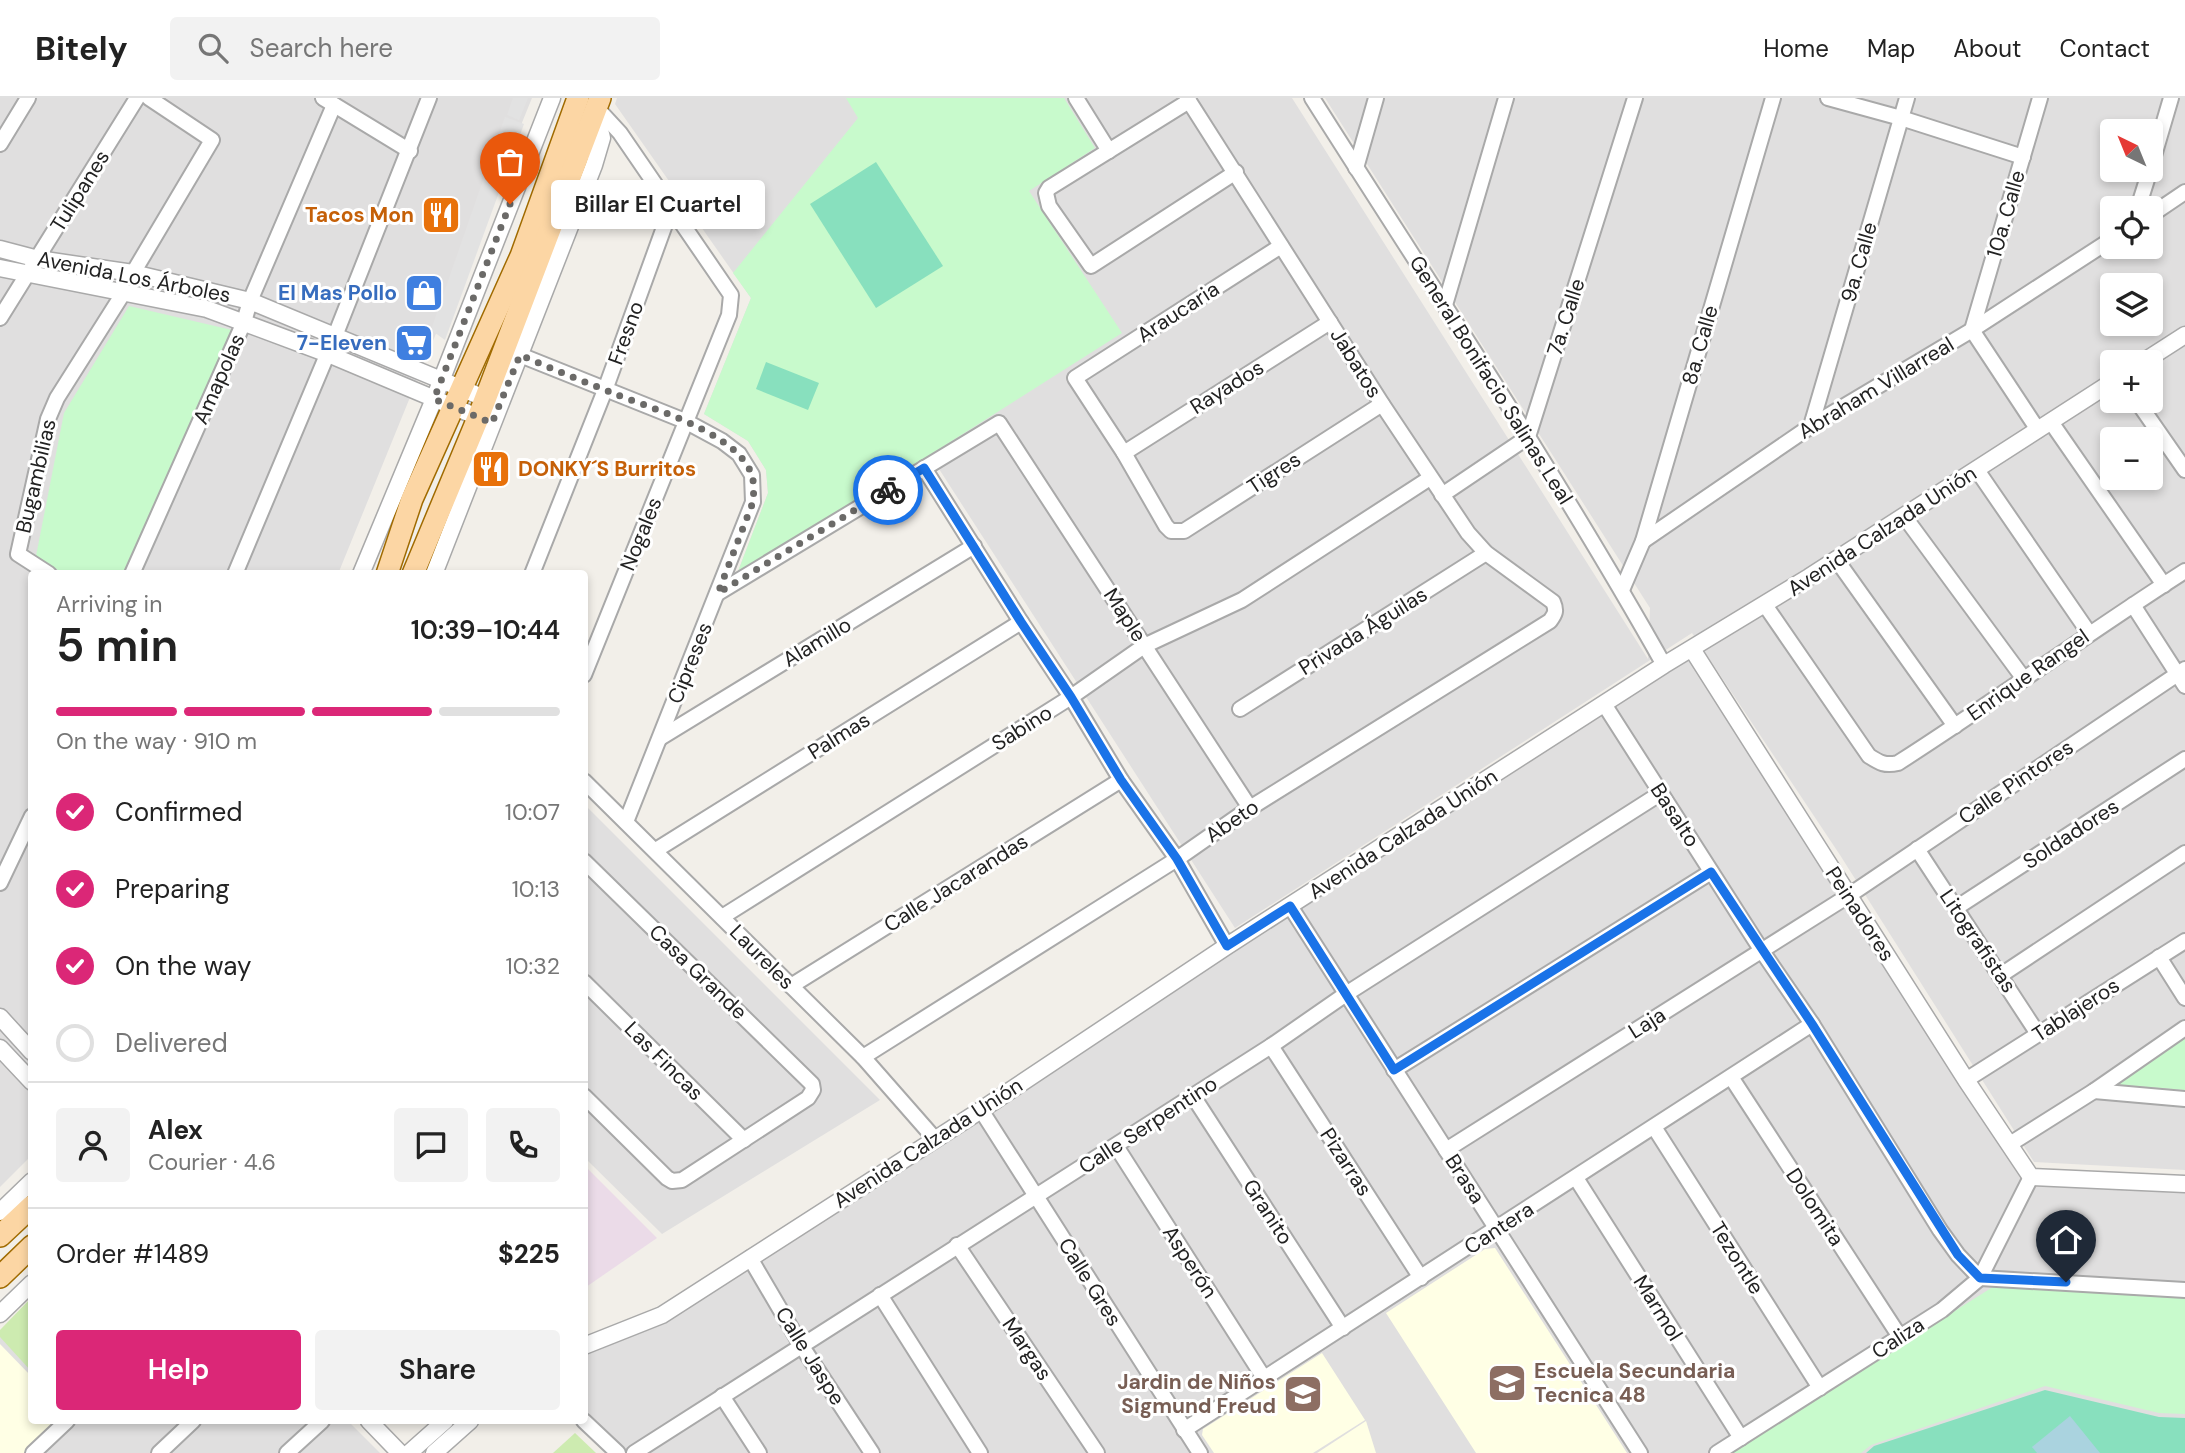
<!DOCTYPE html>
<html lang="en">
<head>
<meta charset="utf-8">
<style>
	body { margin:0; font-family:"DM Sans",sans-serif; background:#f2f2f2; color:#222; height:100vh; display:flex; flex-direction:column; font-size:26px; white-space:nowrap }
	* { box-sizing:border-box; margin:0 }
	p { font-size:23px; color:#767676 }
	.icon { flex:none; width:38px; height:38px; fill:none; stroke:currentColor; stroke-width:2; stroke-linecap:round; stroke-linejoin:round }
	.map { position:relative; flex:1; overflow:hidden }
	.side { position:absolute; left:28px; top:472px; width:560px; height:854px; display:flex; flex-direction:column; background:#fff; border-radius:7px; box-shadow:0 4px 10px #0003 }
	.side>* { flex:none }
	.needle { width:46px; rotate:317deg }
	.tools { position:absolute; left:2100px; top:21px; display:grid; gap:14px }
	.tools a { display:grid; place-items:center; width:63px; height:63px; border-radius:7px; background:#fff; box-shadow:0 4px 10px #0003; font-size:35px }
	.pin { position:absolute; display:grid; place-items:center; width:60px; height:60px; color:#fff; margin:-72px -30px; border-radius:50% 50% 50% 0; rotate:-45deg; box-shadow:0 0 7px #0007 }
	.pin .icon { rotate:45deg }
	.courier { position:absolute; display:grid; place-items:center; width:70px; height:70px; margin:-35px; border:5px solid #1a73e8; border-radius:50%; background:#fff; color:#222; box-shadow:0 2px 9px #0007 }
	.bubble { position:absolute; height:49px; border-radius:7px; background:#fff; box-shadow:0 4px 10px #0003; font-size:23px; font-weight:600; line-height:49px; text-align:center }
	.overview em { font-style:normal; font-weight:600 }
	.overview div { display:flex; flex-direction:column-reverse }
	.overview { display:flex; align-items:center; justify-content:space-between; height:119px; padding:0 28px }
	h1 { font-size:46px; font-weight:600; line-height:52px }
	.bar { display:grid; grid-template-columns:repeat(4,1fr); gap:10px 7px; align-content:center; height:84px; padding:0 28px }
	.bar i { height:9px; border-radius:5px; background:#e0e0e0 }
	.bar .selected { background:#db2777 }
	.bar p { grid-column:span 4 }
	.line { display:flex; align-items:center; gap:18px; padding:0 28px; border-top:2px solid #e0e0e0 }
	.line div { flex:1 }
	.round { display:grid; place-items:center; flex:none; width:74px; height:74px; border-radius:7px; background:#f2f2f2 }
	ol { padding:0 28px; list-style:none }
	li { display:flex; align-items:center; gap:21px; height:77px }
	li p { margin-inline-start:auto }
	li .icon { padding:7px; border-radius:50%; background:#db2777; color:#fff; stroke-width:4 }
	li:last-child { color:#767676 }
	li i { width:38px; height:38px; border:4px solid #e0e0e0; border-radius:50% }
	.primary-button { display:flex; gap:14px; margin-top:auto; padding:14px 28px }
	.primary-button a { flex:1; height:80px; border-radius:7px; background:#db2777; color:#fff; font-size:28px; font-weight:600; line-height:80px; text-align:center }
	.primary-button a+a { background:#f2f2f2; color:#222 }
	header { display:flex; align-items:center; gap:42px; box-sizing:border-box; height:98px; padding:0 35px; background:#fff; border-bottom:2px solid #e0e0e0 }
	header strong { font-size:33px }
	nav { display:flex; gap:38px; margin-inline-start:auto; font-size:24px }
	.search { width:490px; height:63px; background:#f2f2f2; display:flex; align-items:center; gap:18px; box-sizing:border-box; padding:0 24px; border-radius:7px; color:#767676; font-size:26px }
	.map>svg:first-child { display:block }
</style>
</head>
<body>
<header>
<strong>Bitely</strong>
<div class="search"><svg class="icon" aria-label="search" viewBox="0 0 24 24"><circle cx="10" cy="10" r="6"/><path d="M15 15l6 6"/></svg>Search here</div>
<nav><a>Home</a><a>Map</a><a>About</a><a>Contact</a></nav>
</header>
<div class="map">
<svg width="2185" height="1355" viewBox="0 0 2185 1355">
	<rect width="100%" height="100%" fill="#f2efe9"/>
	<!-- residential -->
	<g fill="#e0dfdf" fill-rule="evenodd">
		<path d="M0,0h532l-194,476h-306l-1,582 -31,31z"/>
		<path d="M617,0h675l356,561 2,-51 -325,-510h860v1072l-151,-8 -194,-307 -148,-222 -457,295 -305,-473 -193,119 31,-81 -2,-23 -18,-29 -44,-27 47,-116 -136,-194zM2112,33h39v39h-39zM2112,110h39v39h-39zM2112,187h39v39h-39zM2112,264h39v39h-39zM2112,341h39v39h-39z"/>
		<path d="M1693,556l334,524 158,9v266h-1567l-33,-33 -1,-75 65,-19z"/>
		<path d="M584,706l296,296 -218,134 -77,-76z"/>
		<path d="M31,1207l1,116h316l32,32h-380v-117z"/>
	</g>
	<!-- industrial -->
	<path fill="#ebdbe8" d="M585,1068l72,72 -71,49 -2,-1z"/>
	<!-- education -->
	<g fill="#ffffe5">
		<path d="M1495,1150l132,205h-151l-90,-140 99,-64z"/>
		<path d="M0,1246l31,32 1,45h26l-34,32h-24z"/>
		<path d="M1322,1255l43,67 -52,33h-99l-12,-18 1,-6z"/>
		<path d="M1366,1323l10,32h-59z"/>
	</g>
	<!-- grass -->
	<g fill="#cdebb0">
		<path d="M31,1200v73l-31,-34v-7z"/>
		<path d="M575,1335l21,20h-43z"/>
	</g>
	<!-- park -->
	<g fill="#c8facc">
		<path d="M846,0h218l31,50 -66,43 93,142 -377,239 -8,2 31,-81 -2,-23 -18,-29 -44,-27 47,-116 -18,-25 125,-155z"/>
		<path d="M129,208l103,24 -103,244h-65l-28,-18 28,-143z"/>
		<path d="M2185,939v53l-74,-6z"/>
		<path d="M1996,1187l189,9v120l-26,-1 -114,-27 -174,59 -10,8h-132z"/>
	</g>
	<!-- pitch -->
	<g fill="#88e0be">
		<path d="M876,64l67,104 -67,42 -66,-104z"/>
		<path d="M766,264l53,21 -11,27 -52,-21z"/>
		<path d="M2045,1292l114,27 26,1v35h-319l8,-7z"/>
	</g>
	<!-- parking -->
	<g fill="#e2e2e2">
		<path d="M513,0h15l-9,22 -12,-5z"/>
		<path d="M505,19l19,7 -79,216 -14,-10z"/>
	</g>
	<!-- water -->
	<path fill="#aad3df" d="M2070,1318l30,37h-63l-5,-6z"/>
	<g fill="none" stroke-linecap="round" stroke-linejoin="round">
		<!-- minor casing -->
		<g stroke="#a9a9a9" stroke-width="18">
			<g id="minor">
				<path d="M323,0l87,53"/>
				<path d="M1076,0l33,53"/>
				<path d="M1312,0c119,188 243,373 352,567"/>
				<path d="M1828,0l73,20 122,39"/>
				<path d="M1189,3l-140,87 -3,5 3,13 42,60 145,-94"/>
				<path d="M0,46l28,-46"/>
				<path d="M2151,68l20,-68"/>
				<path d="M1356,70l20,-70"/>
				<path d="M2138,110l12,-38"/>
				<path d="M2151,117l34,-23"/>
				<path d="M1281,148l-206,132 49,75 42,73 5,5h13l198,-127"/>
				<path d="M133,175l79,-133 -63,-42"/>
				<path d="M1445,207l61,-207"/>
				<path d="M0,220l137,-220"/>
				<path d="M520,257l165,66 37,20 17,13 13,21 1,27 -127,320"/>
				<path d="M2137,303l48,69"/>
				<path d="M2051,324l113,163"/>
				<path d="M1811,328l96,-328"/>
				<path d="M2038,332l-66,-100 68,-232"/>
				<path d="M1124,355l206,-131"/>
				<path d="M924,370l97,154 50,75 50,83 56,79 50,87"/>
				<path d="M1977,372l112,163"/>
				<path d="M1442,397l86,-58 107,-339"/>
				<path d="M1904,418l120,163"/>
				<path d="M1643,443l168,-115 161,-96 140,-91"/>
				<path d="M1836,461l119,167"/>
				<path d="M49,476l-31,-20 30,-135 9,-21 67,-106"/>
				<path d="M132,476l112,-252 6,-21 84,-196"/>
				<path d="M235,476l100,-238 94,-238"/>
				<path d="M532,476l73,-184 66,-182"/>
				<path d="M1622,492l21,-49 130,-443"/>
				<path d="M718,495l281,-170 251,385"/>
				<path d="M1765,507l104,151c11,7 16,10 29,7 97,-62 190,-130 287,-192"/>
				<path d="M2133,507l52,81"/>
				<path d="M584,577l145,-360 2,-20 -111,-162 -24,-26"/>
				<path d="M1604,606l158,247 50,73 128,206 18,25 22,23 205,12"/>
				<path d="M1240,611l246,-156"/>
				<path d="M660,640l314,-192"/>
				<path d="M584,683l279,276 72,82"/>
				<path d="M1917,751l121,185"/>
				<path d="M656,752l365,-228"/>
				<path d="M584,763l228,223 1,6 -5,8 -126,82 -10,1 -5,-3 -83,-82"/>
				<path d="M0,785l32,-67"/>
				<path d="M1290,808l350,547"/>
				<path d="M1956,810l229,-149"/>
				<path d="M722,819l349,-220 73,-51 98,-46 188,-122"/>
				<path d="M2159,859l26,41"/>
				<path d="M2001,877l184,-122"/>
				<path d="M584,884l160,158"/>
				<path d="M791,888l330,-206"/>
				<path d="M1271,948l150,232"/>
				<path d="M863,959l314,-198 73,-51 300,-187c5,-7 7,-10 3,-19l-67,-49 -18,-20 -86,-129 -195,-306"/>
				<path d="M1394,972l317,-198"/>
				<path d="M1731,979l169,260"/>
				<path d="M1966,982l219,-139"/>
				<path d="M2094,993l91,8"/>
				<path d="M1193,998l150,232"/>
				<path d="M981,1012l219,343"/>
				<path d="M1654,1029l166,261"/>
				<path d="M2010,1046l84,-53 91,-63"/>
				<path d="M1116,1048l148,232"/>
				<path d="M1446,1052l402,-254 337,-227"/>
				<path d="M1576,1080l165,260"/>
				<path d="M957,1147l140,208"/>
				<path d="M750,1160l51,87 71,108"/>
				<path d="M880,1197l100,158"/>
				<path d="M722,1298l37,57"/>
				<path d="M584,1323l34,32"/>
				<path d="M1184,1332l628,-406"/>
				<path d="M33,1355l34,-32"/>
				<path d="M159,1355l34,-32"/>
				<path d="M287,1355l35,-32"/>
				<path d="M634,1355l637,-407 75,-52 315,-201"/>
				<path d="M1717,1355l225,-143 38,-32 51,-101"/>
			</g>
		</g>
		<!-- tertiary casing -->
		<g stroke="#a9a9a9" stroke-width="19">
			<g id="tertiary">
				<path d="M0,151l38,10 95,14 117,28 249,103"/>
				<path d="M0,170l207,41 121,45 164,69"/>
				<path d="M2143,264l42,-27"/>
				<path d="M361,476l73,-175 118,-301"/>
				<path d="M434,476l160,-409 8,-27 -7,-28"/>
				<path d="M1692,551l274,431 65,97 154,7"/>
				<path d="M0,919l32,35"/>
				<path d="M0,950l32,34"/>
				<path d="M0,1114l32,-31"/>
				<path d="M0,1216l32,-31"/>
				<path d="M584,1248l78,-31 319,-205 246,-164 437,-281 145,-88 303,-195"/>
				<path d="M369,1323l31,32"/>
				<path d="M409,1355l36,-32"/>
				<path d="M434,1355l36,-32"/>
			</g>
		</g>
		<!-- primary casing -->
		<g stroke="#a06b00" stroke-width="24">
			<g id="primary">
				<path d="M387,476l25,-75 109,-243 57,-158"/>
				<path d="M413,476l65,-156 122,-320"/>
				<path d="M0,1138l32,-30"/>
				<path d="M0,1179l32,-31"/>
			</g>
		</g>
		<!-- minor -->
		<use href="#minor" stroke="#fff" stroke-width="14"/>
		<!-- tertiary -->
		<use href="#tertiary" stroke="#fff" stroke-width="16"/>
		<!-- primary -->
		<use href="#primary" stroke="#fcd6a4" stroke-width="21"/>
	</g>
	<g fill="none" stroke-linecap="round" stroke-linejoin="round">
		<!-- done -->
		<path stroke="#6b6a68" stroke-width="7" stroke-dasharray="0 12.6" d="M510,106l-76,195 58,24 28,-68c30,13 60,25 90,37 40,16 114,37 137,73 8,12 7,24 6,37l-35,91 170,-103"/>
		<!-- route -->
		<path stroke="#1a73e8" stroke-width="9" d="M888,392l36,-22 97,154 50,75 50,83 56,79 50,87 63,-40 104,164 317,-198 101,152 146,231 22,23 86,4"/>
	</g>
	<!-- icons -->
	<defs>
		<g id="restaurant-square" transform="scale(2.0125)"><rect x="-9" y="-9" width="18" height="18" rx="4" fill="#e8710a" stroke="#fff"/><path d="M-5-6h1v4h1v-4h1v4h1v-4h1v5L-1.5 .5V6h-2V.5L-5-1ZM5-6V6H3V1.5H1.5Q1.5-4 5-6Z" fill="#fff"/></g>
		<g id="shop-square" transform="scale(2.0125)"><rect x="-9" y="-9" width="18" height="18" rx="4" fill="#3f7fe0" stroke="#fff"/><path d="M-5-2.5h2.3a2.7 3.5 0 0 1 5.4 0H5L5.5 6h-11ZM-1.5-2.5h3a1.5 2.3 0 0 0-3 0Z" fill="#fff"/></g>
		<g id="supermarket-square" transform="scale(2.0125)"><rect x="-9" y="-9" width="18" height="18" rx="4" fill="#3f7fe0" stroke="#fff"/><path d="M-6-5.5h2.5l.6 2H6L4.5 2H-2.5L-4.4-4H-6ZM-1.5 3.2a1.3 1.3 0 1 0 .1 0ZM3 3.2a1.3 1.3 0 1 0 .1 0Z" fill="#fff"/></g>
		<g id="school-square" transform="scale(2.0125)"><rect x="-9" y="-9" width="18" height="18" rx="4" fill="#8d6e63" stroke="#fff"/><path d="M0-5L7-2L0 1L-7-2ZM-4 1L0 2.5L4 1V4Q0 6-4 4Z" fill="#fff"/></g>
	</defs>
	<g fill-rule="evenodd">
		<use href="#restaurant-square" x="441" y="117"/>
		<use href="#shop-square" x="424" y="195"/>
		<use href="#supermarket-square" x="414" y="245"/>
		<use href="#restaurant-square" x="491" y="371"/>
		<use href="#school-square" x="1507" y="1285"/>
		<use href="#school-square" x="1303" y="1296"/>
	</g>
	<g text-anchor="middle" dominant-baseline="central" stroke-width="6" stroke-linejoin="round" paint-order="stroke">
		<!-- street labels -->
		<g font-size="21" fill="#222" stroke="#fff">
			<text transform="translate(80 93) rotate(-58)">Tulipanes</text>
			<text transform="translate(2006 116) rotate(-74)">10a. Calle</text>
			<text transform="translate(1859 164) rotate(-74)">9a. Calle</text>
			<text transform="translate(134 179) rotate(11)">Avenida Los Árboles</text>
			<text transform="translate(1178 214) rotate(-33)">Araucaria</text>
			<text transform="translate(1566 219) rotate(-72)">7a. Calle</text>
			<text transform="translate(626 235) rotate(-70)">Fresno</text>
			<text transform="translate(1700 247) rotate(-74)">8a. Calle</text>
			<text transform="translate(1356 265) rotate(58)">Jabatos</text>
			<text transform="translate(219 281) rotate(-66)">Amapolas</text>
			<text transform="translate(1491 282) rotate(58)">General Bonifacio Salinas Leal</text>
			<text transform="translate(1227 289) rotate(-32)">Rayados</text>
			<text transform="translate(1876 290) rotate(-31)">Abraham Villarreal</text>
			<text transform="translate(1274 375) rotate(-33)">Tigres</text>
			<text transform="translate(36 378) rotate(-77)">Bugambilias</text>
			<text transform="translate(1882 433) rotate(-33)">Avenida Calzada Unión</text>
			<text transform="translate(641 436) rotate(-68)">Nogales</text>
			<text transform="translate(1125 517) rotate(57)">Maple</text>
			<text transform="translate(1363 533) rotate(-32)">Privada Águilas</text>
			<text transform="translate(817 544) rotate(-31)">Alamillo</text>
			<text transform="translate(690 565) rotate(-68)">Cipreses</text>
			<text transform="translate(2028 577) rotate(-35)">Enrique Rangel</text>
			<text transform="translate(1022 630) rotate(-32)">Sabino</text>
			<text transform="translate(839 638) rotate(-32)">Palmas</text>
			<text transform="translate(2016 684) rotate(-34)">Calle Pintores</text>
			<text transform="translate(1675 717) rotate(57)">Basalto</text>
			<text transform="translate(1232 723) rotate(-34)">Abeto</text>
			<text transform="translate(1403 736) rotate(-33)">Avenida Calzada Unión</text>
			<text transform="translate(2071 736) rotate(-33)">Soldadores</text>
			<text transform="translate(956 785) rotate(-32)">Calle Jacarandas</text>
			<text transform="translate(1860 816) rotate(57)">Peinadores</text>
			<text transform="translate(1978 843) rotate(56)">Litografistas</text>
			<text transform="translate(762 859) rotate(45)">Laureles</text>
			<text transform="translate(698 874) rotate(44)">Casa Grande</text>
			<text transform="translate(2076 912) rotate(-33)">Tablajeros</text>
			<text transform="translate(1647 925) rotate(-32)">Laja</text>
			<text transform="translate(664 963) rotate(45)">Las Fincas</text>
			<text transform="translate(1148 1027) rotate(-33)">Calle Serpentino</text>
			<text transform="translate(928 1045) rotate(-33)">Avenida Calzada Unión</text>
			<text transform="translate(1346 1064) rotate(57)">Pizarras</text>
			<text transform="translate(1465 1081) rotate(57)">Brasa</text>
			<text transform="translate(1815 1109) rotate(57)">Dolomita</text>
			<text transform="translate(1268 1114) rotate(57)">Granito</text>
			<text transform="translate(1499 1130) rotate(-33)">Cantera</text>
			<text transform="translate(1737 1160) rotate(58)">Tezontle</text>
			<text transform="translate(1190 1164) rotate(57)">Asperón</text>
			<text transform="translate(1090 1184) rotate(58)">Calle Gres</text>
			<text transform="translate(1658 1210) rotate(58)">Marmol</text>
			<text transform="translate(1898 1240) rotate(-33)">Caliza</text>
			<text transform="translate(1027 1251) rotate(56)">Margas</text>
			<text transform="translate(810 1258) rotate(58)">Calle Jaspe</text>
		</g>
		<!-- food labels -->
		<g font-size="21" font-weight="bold" fill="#c56008" stroke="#fff" text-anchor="end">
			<text x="414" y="117">Tacos Mon</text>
			<text x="518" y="371" text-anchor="start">DONKY´S Burritos</text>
		</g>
		<!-- shop labels -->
		<g font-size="21" font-weight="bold" fill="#366cbe" stroke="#fff" text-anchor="end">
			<text x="397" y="195">El Mas Pollo</text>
			<text x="387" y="245">7-Eleven</text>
		</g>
		<!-- education labels -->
		<g font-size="21" font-weight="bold" fill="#785e54" stroke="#fff" text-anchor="start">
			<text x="1534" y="1273">Escuela Secundaria<tspan x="1534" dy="24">Tecnica 48</tspan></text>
			<text x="1276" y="1284" text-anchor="end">Jardin de Niños<tspan x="1276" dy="24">Sigmund Freud</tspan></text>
		</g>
	</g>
</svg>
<div class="tools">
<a><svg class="needle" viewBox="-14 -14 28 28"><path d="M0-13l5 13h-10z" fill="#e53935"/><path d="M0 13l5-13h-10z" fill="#767676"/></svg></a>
<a><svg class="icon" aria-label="locate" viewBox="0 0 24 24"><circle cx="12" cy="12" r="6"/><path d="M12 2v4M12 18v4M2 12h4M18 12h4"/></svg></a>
<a><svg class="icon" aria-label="layers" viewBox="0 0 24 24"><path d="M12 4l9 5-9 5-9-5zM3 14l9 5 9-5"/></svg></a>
<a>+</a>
<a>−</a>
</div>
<div class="pin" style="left:510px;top:106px;background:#ea580c"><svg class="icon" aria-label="bag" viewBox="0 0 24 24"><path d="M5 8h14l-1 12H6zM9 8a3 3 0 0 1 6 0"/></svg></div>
<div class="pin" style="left:2066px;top:1184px;background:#1f2937"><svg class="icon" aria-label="home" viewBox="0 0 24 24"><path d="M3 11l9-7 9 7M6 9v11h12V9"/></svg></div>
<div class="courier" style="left:888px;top:392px"><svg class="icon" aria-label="bike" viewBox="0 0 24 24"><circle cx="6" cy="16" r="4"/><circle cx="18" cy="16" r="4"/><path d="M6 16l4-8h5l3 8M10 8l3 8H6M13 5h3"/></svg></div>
<div class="bubble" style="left:551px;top:82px;width:214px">Billar El Cuartel</div>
<section class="side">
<div class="overview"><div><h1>5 min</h1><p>Arriving in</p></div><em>10:39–10:44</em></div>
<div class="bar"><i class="selected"></i><i class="selected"></i><i class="selected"></i><i></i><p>On the way · 910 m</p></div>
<ol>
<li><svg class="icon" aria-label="check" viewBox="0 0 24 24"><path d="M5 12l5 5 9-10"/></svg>Confirmed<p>10:07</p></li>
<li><svg class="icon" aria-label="check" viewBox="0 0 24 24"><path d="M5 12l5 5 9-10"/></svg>Preparing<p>10:13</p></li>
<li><svg class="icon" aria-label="check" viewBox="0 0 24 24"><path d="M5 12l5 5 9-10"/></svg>On the way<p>10:32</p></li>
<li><i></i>Delivered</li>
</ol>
<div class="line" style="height:126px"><a class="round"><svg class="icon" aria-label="person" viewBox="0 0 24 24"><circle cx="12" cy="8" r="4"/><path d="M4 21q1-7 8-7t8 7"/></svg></a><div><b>Alex</b><p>Courier · 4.6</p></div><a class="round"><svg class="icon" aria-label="chat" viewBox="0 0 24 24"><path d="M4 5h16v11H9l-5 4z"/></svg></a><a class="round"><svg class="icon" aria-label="phone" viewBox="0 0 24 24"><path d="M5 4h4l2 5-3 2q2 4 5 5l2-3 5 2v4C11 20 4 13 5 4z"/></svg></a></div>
<div class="line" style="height:91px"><div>Order #1489</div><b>$225</b></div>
<div class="primary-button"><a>Help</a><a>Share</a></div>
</section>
</div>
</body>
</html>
